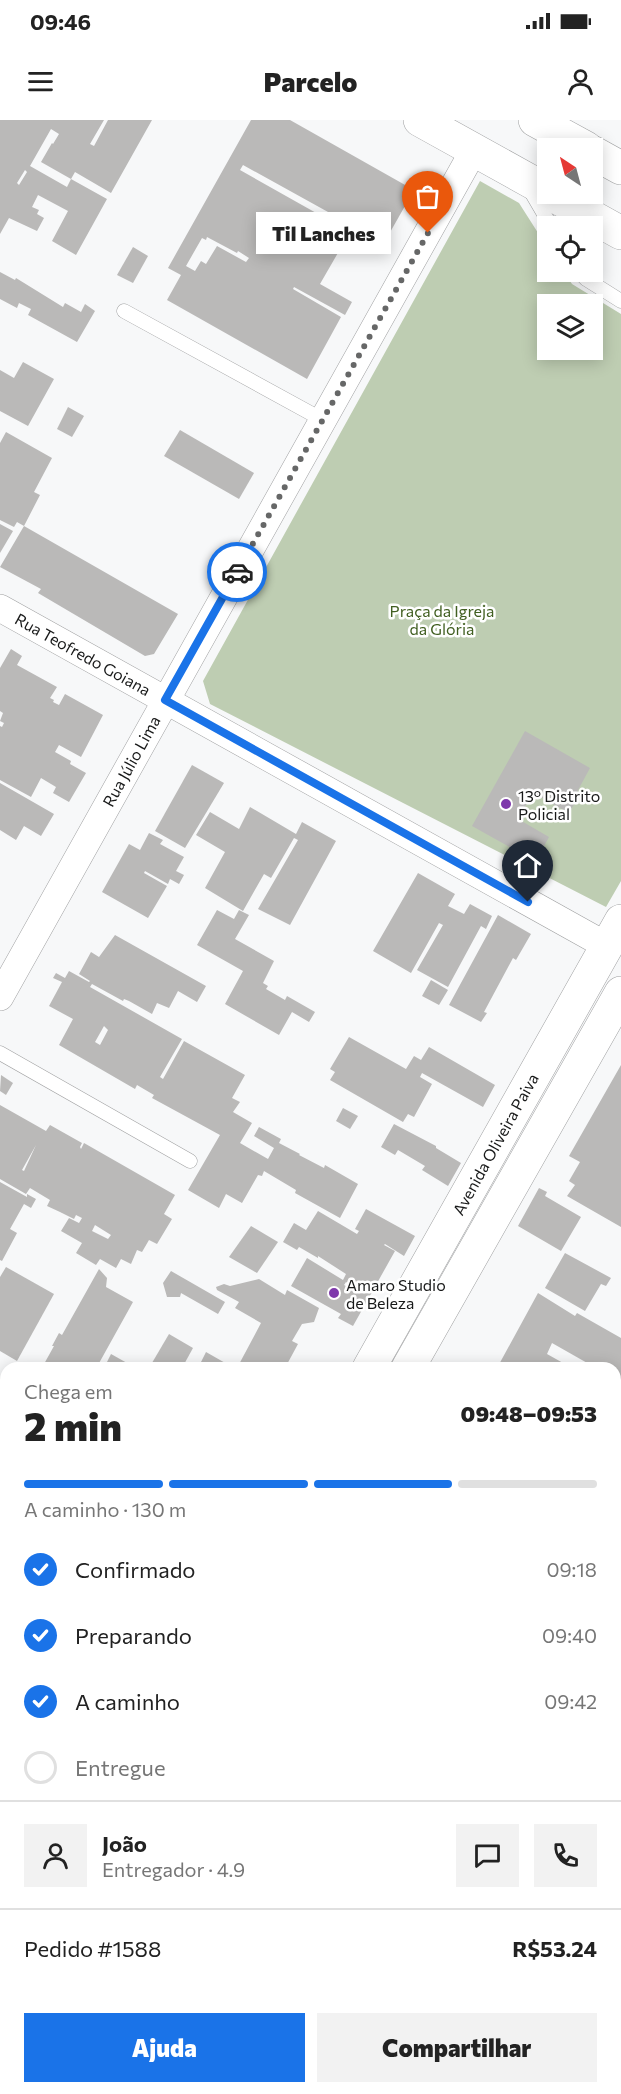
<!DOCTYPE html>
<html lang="pt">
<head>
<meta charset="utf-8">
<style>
	body { margin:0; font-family:Commissioner,sans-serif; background:#f2f2f2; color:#222; height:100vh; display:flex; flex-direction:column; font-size:22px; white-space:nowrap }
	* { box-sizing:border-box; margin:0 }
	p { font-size:20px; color:#767676 }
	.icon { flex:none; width:33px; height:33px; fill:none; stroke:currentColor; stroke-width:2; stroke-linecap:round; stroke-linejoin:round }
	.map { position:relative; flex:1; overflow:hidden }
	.details { position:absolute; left:0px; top:1242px; width:621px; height:732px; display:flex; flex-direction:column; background:#fff; border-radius:18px 18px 0 0; box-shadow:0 3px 15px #0003 }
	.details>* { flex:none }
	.needle { width:39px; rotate:324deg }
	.controls { position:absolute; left:537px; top:18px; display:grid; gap:12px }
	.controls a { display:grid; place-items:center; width:66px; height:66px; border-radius:0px; background:#fff; box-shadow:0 3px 15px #0003; font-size:30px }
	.pin { position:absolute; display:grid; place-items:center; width:51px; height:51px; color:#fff; margin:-62px -26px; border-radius:50% 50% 50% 0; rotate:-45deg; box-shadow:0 0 6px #0007 }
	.pin .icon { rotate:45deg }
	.courier { position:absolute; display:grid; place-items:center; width:60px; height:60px; margin:-30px; border:4px solid #1a73e8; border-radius:50%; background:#fff; color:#222; box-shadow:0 2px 8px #0007 }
	.bubble { position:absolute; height:42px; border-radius:0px; background:#fff; box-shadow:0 3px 15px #0003; font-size:20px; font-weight:800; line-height:42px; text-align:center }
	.head em { font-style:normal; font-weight:800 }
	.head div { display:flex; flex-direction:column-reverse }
	.head { display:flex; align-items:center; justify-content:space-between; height:102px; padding:0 24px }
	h1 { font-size:39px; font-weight:800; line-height:45px }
	.bar { display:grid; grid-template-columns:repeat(4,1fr); gap:9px 6px; align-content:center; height:72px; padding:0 24px }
	.bar i { height:8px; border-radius:4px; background:#e0e0e0 }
	.bar .active { background:#1a73e8 }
	.bar p { grid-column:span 4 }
	.line { display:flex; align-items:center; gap:15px; padding:0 24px; border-top:2px solid #e0e0e0 }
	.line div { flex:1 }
	.round { display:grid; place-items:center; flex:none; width:63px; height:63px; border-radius:0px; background:#f2f2f2 }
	ol { padding:0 24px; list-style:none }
	li { display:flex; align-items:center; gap:18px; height:66px }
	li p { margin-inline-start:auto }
	li .icon { padding:6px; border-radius:50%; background:#1a73e8; color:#fff; stroke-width:4 }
	li:last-child { color:#767676 }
	li i { width:33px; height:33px; border:3px solid #e0e0e0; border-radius:50% }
	.button { display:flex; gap:12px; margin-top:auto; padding:12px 24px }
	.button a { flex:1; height:69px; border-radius:0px; background:#1a73e8; color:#fff; font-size:24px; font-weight:800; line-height:69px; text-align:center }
	.button a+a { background:#f2f2f2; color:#222 }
	.status { display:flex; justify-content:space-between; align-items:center; height:42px; padding:0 30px; background:#fff; direction:ltr }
	.status svg { height:16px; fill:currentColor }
	header { display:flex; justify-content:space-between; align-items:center; height:78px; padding:0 24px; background:#fff; font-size:27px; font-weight:800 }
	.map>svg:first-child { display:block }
</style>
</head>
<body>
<div class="status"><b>09:46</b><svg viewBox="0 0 49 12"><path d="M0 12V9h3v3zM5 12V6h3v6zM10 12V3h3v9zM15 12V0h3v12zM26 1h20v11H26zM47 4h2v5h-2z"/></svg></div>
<header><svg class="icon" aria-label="menu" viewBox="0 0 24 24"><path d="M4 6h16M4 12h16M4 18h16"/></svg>Parcelo<svg class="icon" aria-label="person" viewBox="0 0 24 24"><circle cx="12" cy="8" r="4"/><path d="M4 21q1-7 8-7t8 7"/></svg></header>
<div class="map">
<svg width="621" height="1974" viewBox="0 0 621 1974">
	<rect width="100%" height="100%" fill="#f7f8f9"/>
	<!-- green -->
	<g fill="#becdb2" fill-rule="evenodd">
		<path d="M480,61l39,22 28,44 1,25h16l8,12 49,30v567l-15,26 -396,-203 -7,-23zM548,184h44v46h-44z"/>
		<path d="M19,1968h48l1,6h-52z"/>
	</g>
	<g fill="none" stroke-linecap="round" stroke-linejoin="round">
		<!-- canal -->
		<path stroke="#87c0d3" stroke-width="30" d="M38,1974l1,-6"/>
	</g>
	<!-- building -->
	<g fill="#bab9b8" fill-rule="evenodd">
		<path d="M0,0h104l-14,24 4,2 14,-26h44l-41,73 -36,-21 -4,7 36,20 -31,56 -24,-14 16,-30 -30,-16 -6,12 7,3 -2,4 7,4 -7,13 -28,-13 -9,16zM51,9l8,5 -6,10 -1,-1 -11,19 30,17 -4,8 -37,-21zM25,50l2,2 -8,13 -2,-2z"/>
		<path d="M251,0h39l124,70 -30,53 -141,-78 -3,5 110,62 -30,52 32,18 -7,13 -51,-28 -1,2 48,28 -34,62 -140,-79 14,-25 -13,-7zM207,117l30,16 1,-2 11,7 -3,4 -29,-16 -11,18 -5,-3 -6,10 -9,-5 16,-28 4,2z"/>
		<path d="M133,127l15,9 -15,27 -16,-8z"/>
		<path d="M0,152l15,8 1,-2 47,29 2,-4 16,9 4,-8 10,7 -18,31 -49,-27 3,-6 -12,-6 -2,5 -17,-9z"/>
		<path d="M23,242l31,17 -26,47 -28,-15v-41l14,8z"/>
		<path d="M68,287l16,9 -12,21 -15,-8z"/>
		<path d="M180,310l74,43 -15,26 -75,-43z"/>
		<path d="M6,312l46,26 -18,34 6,3 -16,31 154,88 -24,40 -9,2 -107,-63 3,-4 -41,-22 24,-41 -7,-4 -3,5 -14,-7v-77z"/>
		<path d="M0,404l13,7 -13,22z"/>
		<path d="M11,529l11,7 -5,9 40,22 -7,11 4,2 -1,2 6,3 6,-11 38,21 -22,42 -22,-12 -4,7 16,9 -1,3 16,9 -17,29 -16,-9 3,-6 -15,-9 -10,19 -31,-17v-54l2,1 2,-4 -4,-2 3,-8 -3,-2v-43z"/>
		<path d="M525,611l65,37 -13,24 3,2 -11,19 -36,-20 -15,26 31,18 -18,33 -22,-13 4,-8 -41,-23z"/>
		<path d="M192,645l32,18 -39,65 -30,-17z"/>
		<path d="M0,663l54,31 -13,22 -17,-10 -8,14 -16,-10z"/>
		<path d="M250,687l46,27 6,-12 34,19 -46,84 -32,-16 40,-69 -4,-2 -23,40 -7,-4 -21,37 -38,-23 20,-36 -29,-17 14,-23 29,17z"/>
		<path d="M149,713l14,7 -3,4 24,13 -8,14 8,4 -5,9 -9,-5 -2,5 -23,-13 -1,2 23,13 -19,32 -46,-26 27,-48 11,6z"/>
		<path d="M418,753l37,21 -7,12 16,8 6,-10 22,12 -6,13 -5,-3 -33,61 -31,-17 26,-45 -4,-2 -28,50 -38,-22z"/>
		<path d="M217,790l17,9 5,-9 10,5 -14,24 39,22 -11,22 5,3 -2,3 19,11 2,-4 28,16 -6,10 -17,-10 -13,23 -54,-31 18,-33 -46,-26z"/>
		<path d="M498,795l33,19 -15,26 -3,-2 -29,54 3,1 -6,9 -32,-17z"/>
		<path d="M115,815l91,51 -9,16 -19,-11 -9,17 -12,-5 -5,11 -23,-13 -5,-2 -1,2 -31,-17 -2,3 92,52 -22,38 3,2 21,-38 61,34 -13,23 8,4 -7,10 19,11 -12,20 28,16 6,-11 -20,-12 5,-9 22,12 -2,4 21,11 -1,1 25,13 1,-3 33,19 -18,34 -45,-25 1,-3 -32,-19 -2,5 -4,-1 -16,28 -16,-9 -7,14 -31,-18 32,-55 -68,-37 2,-3 -17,-10 -2,4 -76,-44 14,-26 -24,-13 13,-24 -9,-4 3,-5 9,5 4,-7 20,11 1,-1 -11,-7 12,-22 8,5zM104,906l4,4 -8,15 -5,-3z"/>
		<path d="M431,860l17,10 -9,15 -17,-9z"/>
		<path d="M349,917l57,32 8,-13 7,4 8,-13 66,38 -12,22 -61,-34 -2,4 12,7 -18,33 -6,-3 -5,8 -73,-42 5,-8 -5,-3z"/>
		<path d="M621,945v162l-54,-31 8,-11 -6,-4 11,-19 -11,-6z"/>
		<path d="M1,955l12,8 -7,12 -6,-4z"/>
		<path d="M0,985l46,26 4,-6 32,18 -2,4 1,2 3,-6 91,52 -11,19 8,5 -15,25 -8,-4 -7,12 -5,-2 -6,14 -10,-5 -5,9 -16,-9 -4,6 -20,-12 6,-10 -21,-12 8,-13 10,5 3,-5 -6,-3 -2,4 -14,-7 -13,-6 3,-6 -20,-12 -4,6 -26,-15zM36,1025l-12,26 -2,-1zM95,1105l16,10 -3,4 -16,-8z"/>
		<path d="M343,988l15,8 -8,13 -14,-8z"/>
		<path d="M394,1004l42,22v2l25,15 -13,23 -26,-16 3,-4 -27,-16 -3,5 -14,-8z"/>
		<path d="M0,1062l27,15v-3l9,5 -5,9 -7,-4 -14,25 7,4 -15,28 -2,-1z"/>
		<path d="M539,1068l8,4 -2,4 36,21 -20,34 -43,-25z"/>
		<path d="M366,1089l49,27 -11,20 -19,-12 -1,1 11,6 -42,75 -15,-8 3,-4 -50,-28 16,-28 36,22 3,-6 -28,-18v2l-19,-11 -2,3 -14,-8 11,-19 12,7 12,-19 39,23 2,-3 -4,-2zM346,1162l11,6 -2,3 -11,-6z"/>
		<path d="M251,1106l27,16 -21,31 -28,-16z"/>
		<path d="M565,1133l46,25 -5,8 -5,-2 -16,27 -40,-23z"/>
		<path d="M6,1147l48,27 -37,67 -17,-10v-74z"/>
		<path d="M99,1149l8,9 -1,9 27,15 -35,63 -2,-1 -2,4h-44l-6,-4 10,-18h-2l7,-13 3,2z"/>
		<path d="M171,1151l54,31 -7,12 -37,-21 -1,4h-13l-4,-14z"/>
		<path d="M259,1159l26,16 2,-5 32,18 -5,14 -12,2 -10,17 6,3 -13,24h-48l24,-45 -26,-15 4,-6 -22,-12 -1,-3 8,-3 6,2z"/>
		<path d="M538,1173l37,23 2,-3 44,25v44l-6,-3v-11h-19l-44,-25 -5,11 25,14h-75z"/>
		<path d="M169,1214l24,14 -11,20h-33z"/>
		<path d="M206,1232l28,16h-42l4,-6 4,2z"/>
		<path d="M111,1234l25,14h-32z"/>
		<path d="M615,1272l6,4v61l-2,4 -4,-3z"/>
		<path d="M6,1349v35h-3l-3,-1v-23z"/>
		<path d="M621,1360v70l-6,-4v-56z"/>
		<path d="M6,1391v230l-6,-4v-216z"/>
		<path d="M621,1453v77l-1,2 -5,-3v-65z"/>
		<path d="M621,1530v43h-1l-3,-12 3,-3 -5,-3v-14z"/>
		<path d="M0,1634l6,3v67l-6,-3z"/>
		<path d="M619,1695l2,1v68l-6,6v-68z"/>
		<path d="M0,1717l6,3v15l-6,11z"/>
		<path d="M203,1968h321l-4,6h-18l-7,-4 -2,4h-300l10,-4z"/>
	</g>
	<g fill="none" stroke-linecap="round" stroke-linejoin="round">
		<!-- lane casing -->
		<g stroke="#a0a1a2" stroke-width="15">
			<g id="lane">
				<path d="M530,70l21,36"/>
				<path d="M579,152l7,7 35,22"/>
				<path d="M124,191l199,109"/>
				<path d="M0,933l190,108"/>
			</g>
		</g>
		<!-- street casing -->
		<g stroke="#a0a1a2" stroke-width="28">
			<g id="street">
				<path d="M0,488l607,338"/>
				<path d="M0,877l474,-847"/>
				<path d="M0,1287l6,3"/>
				<path d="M615,1636l6,4"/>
				<path d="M0,1799l6,-2"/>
				<path d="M615,1889l6,-10"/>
				<path d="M98,1968l1,6"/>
				<path d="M567,1974l3,-6"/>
			</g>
		</g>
		<!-- primary casing -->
		<g stroke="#a0a1a2" stroke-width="34">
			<g id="primary">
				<path d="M420,0l128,71"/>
				<path d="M535,0l51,28"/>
				<path d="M592,32l29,16"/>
				<path d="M551,74l70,39"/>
				<path d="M369,1248l252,-447"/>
				<path d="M408,1248l213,-375"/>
				<path d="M0,1893l6,-11"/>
				<path d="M0,1972l6,-11"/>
			</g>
		</g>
		<!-- lane -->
		<use href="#lane" stroke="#fff" stroke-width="14"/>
		<!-- street -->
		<use href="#street" stroke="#fff" stroke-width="27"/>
		<!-- primary -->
		<use href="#primary" stroke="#fff" stroke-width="33"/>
	</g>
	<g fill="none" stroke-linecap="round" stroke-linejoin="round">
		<!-- done -->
		<path stroke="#666767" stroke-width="6" stroke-dasharray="0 10.8" d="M237,452l191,-339"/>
		<!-- route -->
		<path stroke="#1a73e8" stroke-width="8" d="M237,452l-72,128 363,202"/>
	</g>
	<!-- markers -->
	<g fill="#7e38ab" stroke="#fff" stroke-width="2">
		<circle cx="506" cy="684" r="6"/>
		<circle cx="334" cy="1173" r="6"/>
	</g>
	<g text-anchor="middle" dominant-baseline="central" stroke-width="5" stroke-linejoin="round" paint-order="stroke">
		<!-- park labels -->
		<g font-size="16" fill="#415f21" stroke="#fff">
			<text x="442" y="490">Praça da Igreja<tspan x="442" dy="18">da Glória</tspan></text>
		</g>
		<!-- street labels -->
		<g font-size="16" fill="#181919" stroke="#fff">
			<text transform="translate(83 534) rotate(29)">Rua Teofredo Goiana</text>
			<text transform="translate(131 641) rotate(-61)">Rua Júlio Lima</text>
			<text transform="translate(495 1024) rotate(-61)">Avenida Oliveira Paiva</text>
		</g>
		<!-- poi labels -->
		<g font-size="16" fill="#181919" stroke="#fff" text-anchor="start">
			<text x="518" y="675">13º Distrito<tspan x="518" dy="18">Policial</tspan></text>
			<text x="346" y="1164">Amaro Studio<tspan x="346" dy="18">de Beleza</tspan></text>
		</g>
	</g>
</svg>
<div class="controls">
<a><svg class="needle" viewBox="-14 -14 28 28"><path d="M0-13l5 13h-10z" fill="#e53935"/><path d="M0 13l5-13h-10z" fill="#767676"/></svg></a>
<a><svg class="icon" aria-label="locate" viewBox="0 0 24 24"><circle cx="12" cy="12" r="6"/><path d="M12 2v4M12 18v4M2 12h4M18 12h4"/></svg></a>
<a><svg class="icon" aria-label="layers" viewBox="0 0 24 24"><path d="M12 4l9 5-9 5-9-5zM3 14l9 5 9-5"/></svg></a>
</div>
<div class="pin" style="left:428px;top:113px;background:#ea580c"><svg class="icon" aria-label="bag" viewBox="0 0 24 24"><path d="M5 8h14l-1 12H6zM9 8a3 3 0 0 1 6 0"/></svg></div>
<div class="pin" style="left:528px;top:782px;background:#1f2937"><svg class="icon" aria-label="home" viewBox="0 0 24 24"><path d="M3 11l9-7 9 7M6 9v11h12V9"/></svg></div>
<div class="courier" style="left:237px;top:452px"><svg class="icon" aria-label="car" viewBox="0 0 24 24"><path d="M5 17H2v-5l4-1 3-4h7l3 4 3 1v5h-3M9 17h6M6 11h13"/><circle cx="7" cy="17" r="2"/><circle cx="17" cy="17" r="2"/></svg></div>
<div class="bubble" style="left:256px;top:92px;width:135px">Til Lanches</div>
<section class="details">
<div class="head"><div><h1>2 min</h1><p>Chega em</p></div><em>09:48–09:53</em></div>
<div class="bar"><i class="active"></i><i class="active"></i><i class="active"></i><i></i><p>A caminho · 130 m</p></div>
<ol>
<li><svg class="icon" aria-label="check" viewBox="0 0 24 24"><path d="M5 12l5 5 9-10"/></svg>Confirmado<p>09:18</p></li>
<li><svg class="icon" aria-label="check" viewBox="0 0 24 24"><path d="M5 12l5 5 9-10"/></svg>Preparando<p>09:40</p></li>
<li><svg class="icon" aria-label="check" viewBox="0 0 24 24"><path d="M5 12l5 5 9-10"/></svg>A caminho<p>09:42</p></li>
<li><i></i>Entregue</li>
</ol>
<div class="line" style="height:108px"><a class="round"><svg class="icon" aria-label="person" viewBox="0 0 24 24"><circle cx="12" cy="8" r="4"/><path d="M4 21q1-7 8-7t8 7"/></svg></a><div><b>João</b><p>Entregador · 4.9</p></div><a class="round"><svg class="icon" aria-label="chat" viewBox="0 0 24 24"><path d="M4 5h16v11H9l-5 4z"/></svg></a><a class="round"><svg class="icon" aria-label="phone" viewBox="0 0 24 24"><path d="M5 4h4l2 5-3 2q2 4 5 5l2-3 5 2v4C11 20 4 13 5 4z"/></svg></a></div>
<div class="line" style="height:78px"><div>Pedido #1588</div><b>R$53.24</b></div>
<div class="button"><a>Ajuda</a><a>Compartilhar</a></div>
</section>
</div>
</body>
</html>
